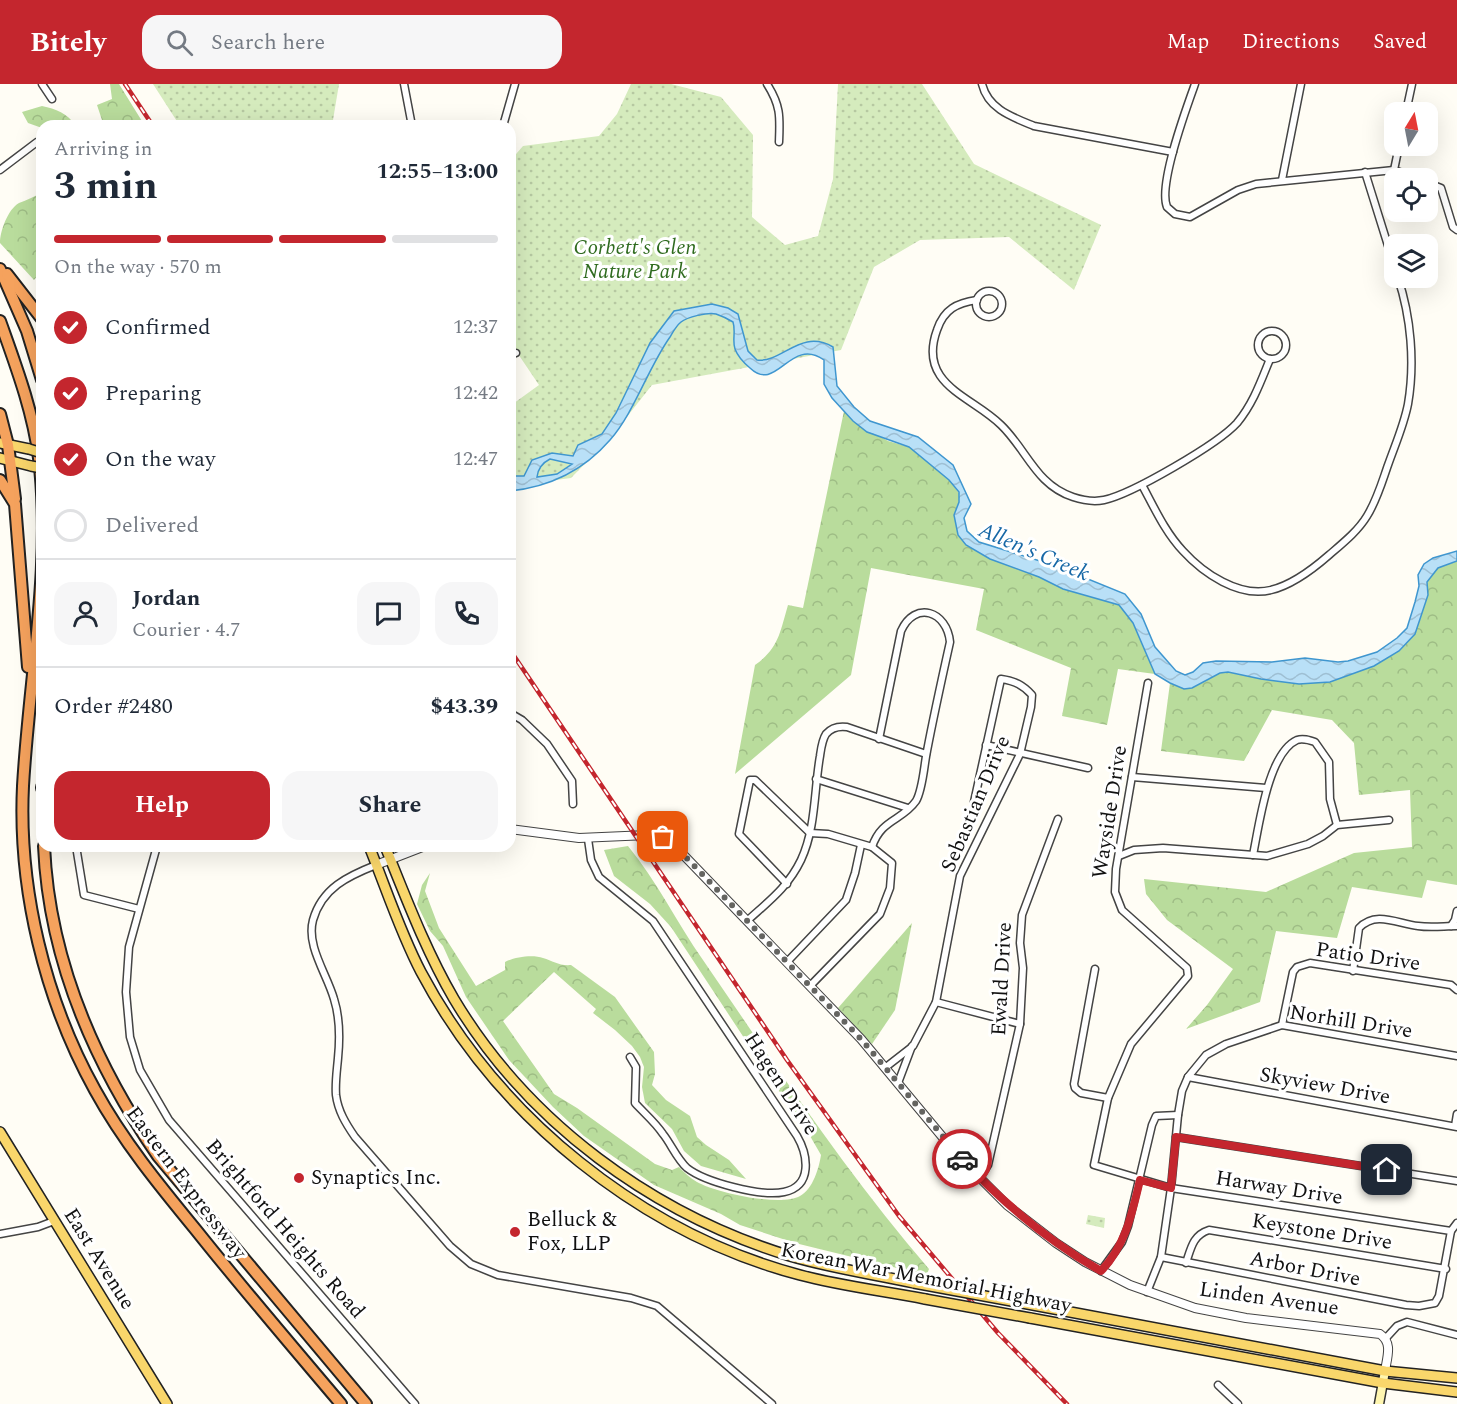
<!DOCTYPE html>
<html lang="en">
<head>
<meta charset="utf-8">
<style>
	body { margin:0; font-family:Spectral,serif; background:#f6f6f7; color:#1f2937; height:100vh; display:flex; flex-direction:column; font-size:22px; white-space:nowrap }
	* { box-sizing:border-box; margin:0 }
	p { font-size:20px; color:#747a83 }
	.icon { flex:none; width:33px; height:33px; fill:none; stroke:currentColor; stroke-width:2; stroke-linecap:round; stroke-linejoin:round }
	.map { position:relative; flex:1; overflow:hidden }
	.side { position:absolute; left:36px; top:36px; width:480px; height:732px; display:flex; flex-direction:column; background:#fff; border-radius:18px; box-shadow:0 6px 24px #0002 }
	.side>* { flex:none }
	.needle { width:39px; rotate:10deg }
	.controls { position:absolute; left:1384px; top:18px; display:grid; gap:12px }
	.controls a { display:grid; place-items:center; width:54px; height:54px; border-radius:12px; background:#fff; box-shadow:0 6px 24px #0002; font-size:30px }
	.pin { position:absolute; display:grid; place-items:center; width:51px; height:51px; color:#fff; margin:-26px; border-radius:12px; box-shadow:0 3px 9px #0006 }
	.courier { position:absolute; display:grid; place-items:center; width:60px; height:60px; margin:-30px; border:4px solid #c4262e; border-radius:50%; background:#fff; color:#222; box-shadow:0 2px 8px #0007 }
	.overview em { font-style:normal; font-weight:700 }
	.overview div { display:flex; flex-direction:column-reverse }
	.overview { display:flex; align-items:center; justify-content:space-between; height:102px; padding:0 18px }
	h1 { font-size:39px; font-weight:700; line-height:45px }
	.bar { display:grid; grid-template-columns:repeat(4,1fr); gap:9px 6px; align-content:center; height:72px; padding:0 18px }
	.bar i { height:8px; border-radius:4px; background:#e0e1e3 }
	.bar .current { background:#c4262e }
	.bar p { grid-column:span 4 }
	.line { display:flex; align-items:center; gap:15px; padding:0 18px; border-top:2px solid #e0e1e3 }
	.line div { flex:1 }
	.round { display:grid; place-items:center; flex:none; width:63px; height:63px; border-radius:18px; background:#f6f6f7 }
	ol { padding:0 18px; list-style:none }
	li { display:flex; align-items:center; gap:18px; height:66px }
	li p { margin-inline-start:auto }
	li .icon { padding:6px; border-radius:50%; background:#c4262e; color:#fff; stroke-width:4 }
	li:last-child { color:#747a83 }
	li i { width:33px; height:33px; border:3px solid #e0e1e3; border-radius:50% }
	.button { display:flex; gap:12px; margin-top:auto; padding:12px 18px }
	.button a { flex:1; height:69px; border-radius:18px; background:#c4262e; color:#fff; font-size:24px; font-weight:700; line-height:69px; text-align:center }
	.button a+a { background:#f6f6f7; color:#1f2937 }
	header { display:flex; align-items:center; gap:36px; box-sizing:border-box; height:84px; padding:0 30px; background:#c4262e; color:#fff }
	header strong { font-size:28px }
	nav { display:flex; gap:33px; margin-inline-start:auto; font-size:21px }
	.search { width:420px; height:54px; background:#f6f6f7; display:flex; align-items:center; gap:15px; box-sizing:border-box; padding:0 21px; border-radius:18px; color:#747a83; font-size:22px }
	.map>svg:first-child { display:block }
</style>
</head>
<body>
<header>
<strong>Bitely</strong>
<div class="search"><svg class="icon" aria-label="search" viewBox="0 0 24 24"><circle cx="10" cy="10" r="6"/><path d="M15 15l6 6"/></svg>Search here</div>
<nav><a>Map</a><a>Directions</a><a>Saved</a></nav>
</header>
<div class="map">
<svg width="1457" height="1320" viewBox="0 0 1457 1320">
	<defs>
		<pattern id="forest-crowns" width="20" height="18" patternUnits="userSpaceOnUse" patternTransform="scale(1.5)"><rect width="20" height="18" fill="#b9dc9c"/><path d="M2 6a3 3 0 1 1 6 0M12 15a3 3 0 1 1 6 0" fill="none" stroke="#9ebc85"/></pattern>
		<pattern id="park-dots" width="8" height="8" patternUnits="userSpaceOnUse" patternTransform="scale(1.5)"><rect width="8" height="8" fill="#d5ebbd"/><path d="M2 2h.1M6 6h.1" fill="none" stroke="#b6c8a1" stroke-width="1.8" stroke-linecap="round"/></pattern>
		<pattern id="water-waves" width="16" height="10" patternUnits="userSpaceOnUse" patternTransform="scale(1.5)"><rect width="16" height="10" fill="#b9e0f7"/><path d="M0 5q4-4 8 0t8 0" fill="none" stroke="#9ebfd3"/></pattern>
	</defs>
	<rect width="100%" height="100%" fill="#fffdf5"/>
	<!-- forest -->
	<g fill="url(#forest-crowns)">
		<path d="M110,0h9l26,42h-41l-7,-21 15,-6z"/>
		<path d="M42,22c14,3 25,7 34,20h-34v2l-14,-5 -6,-11z"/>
		<path d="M42,108v79l-8,9 -34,-37c0,-12 8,-34 19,-40 8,-3 15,-6 23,-11z"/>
		<path d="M844,327l9,10 35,20 21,6 40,33 10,13v9l-5,13 4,20 105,54 56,16 14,18 22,51 -37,-5 -11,56 -45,-9 9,-48 -95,-38 8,-41 -113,-21 -20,107 -116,99 20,-109c24,-17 25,-33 33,-60l15,3z"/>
		<path d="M1457,477v324l-30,-5 -5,18 -70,-11 -15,51 -61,-7 -16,71 -74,27 21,-24 26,-36 -66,-49 -21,-26 -2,-15 122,13 88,-39 58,-6 -2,-57 -51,5 -5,-52 -22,-23 -60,-10 -28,51 -83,-10 9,-68 14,6 8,-1 28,-15 8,-1 33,7 138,-28 29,-56 -1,-13 11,-14z"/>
		<path d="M628,762c29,35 49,77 75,114 72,105 143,213 226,309l-2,5 -30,-6 -102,-25 -55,-18 -19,-11 -67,-29 -70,-49 -31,-29 -44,-47 -43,-63 -23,-51 -13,-15 -13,-27 5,-19 8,-12 -5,18 14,37 37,58 29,-16v-8c9,-5 28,-8 38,-4 10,3 16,8 28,7l44,32 39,55 1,22 -3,11 14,15 24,16 7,21 9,8 23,15 17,19 -45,-13 -17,-15 -12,-22 -27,-26 -3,-16 2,-20 -4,-10 -8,-11 -17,-16 -22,-17 3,-4 -42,-37 -51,49 51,73 23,14 78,56 17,6 7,-3c5,5 11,11 18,15 19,11 84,25 103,14 13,-7 19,-28 21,-41l-15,-26 -21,-29 -114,-173 -21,-23 -36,-28 -10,-26z"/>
		<path d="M912,839l-17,87 -23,34 -34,-36z"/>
	</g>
	<!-- park -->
	<g fill="url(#park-dots)">
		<path d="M153,0h186l-7,42h-152z"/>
		<path d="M631,0h40l50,13 32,38 -1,82 33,28 33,-9 15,-57 5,-95h84l52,80 127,61 -27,65 -65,-53 -89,3 -46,27 -33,83 -189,35 -41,52 -40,41 -61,8v-80l29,-21 -29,-43v-181l13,-15 76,-10 18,-22z"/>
		<path d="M1088,1131l17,3 -1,10 -18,-4z"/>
	</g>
	<!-- water -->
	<path fill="url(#water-waves)" stroke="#3f96cf" stroke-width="1.5" fill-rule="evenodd" d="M712,220l16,4 10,6 10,37 9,9c25,3 44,-32 76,-13l4,39 17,21 16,14 48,16 35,28 18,39 -7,14 3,13 12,11 77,24 69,28 16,20 14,33 21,24 9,4 8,-3 10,-9 13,-2 56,1 33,-4 33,4 10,-1 29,-9 20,-14 10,-10 8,-26 4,-16 -1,-11 6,-11 9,-6 24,-7v10l-19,7 -11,14 1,13 -13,39 -16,17 -25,15 -44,16 -31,2 -38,-5 -33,-7 -8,1 -28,15 -8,1 -14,-6 -15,-9 -22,-51 -14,-18 -56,-16 -24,-12 -49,-18 -24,-14 -8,-10 -4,-20 5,-13v-10l-10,-12 -40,-33 -42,-15 -14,-11 -21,-23 -8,-14v-24c-34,-24 -47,34 -74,8 -6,-5 -12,-11 -15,-19 -3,-8 1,-18 -2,-27 -5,-3 -11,-6 -17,-8 -8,-2 -29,3 -35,8 -5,4 -8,10 -11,15 -22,31 -36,76 -60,103 -26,30 -61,47 -100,51v-15h14l8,-16 20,-7 21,3 5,-11 24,-11 14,-21 34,-70 24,-32zM550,375l22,5 -15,10 -20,3c1,-8 5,-14 13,-18z"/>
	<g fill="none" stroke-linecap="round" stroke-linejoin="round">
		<!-- minor casing -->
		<g stroke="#444" stroke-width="9">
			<g id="minor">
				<path d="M42,0l10,15"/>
				<path d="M404,0l8,42"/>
				<path d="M767,0c14,22 13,33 12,58"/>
				<path d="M982,0c6,25 30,33 52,42l139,26"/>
				<path d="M1195,0c-9,25 -37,101 -28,123l8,7 15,3 48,-27 18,-6 138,-14 22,8"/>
				<path d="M1406,28l6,-28"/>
				<path d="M503,42l12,-42"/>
				<path d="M0,86l37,-28"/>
				<path d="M1394,86l5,-24"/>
				<path d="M1365,88l30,96"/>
				<path d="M1282,96l19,-96"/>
				<path d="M1428,99l13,5 12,39 4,3"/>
				<circle cx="989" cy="220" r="13"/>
				<path d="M977,216c-20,3 -33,9 -40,30 -20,55 35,66 64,95 26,25 35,60 72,72 9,3 21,5 31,3 28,-6 114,-56 133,-77 16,-19 24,-42 33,-64"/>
				<circle cx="1272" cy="261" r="14"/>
				<path d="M510,271l6,-2"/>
				<path d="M1142,401c12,22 23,47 41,66 20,22 56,47 88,39 21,-5 42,-21 58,-35 14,-12 29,-24 38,-39 10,-16 15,-34 21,-51 7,-20 16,-40 20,-61 7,-41 3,-87 -10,-126"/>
				<path d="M1148,599l-32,186 -1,23 7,18 65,58 1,8 -57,68 -23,54 -14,67 77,23 280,43"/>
				<path d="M510,629l12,7 25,24 25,37 1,23"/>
				<path d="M986,661l102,23"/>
				<path d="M1132,693l134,11"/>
				<path d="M816,695l92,29"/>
				<path d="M810,749l18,1 44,13 20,16 -2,25 -10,26 -70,72"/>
				<path d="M588,755l3,21 8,17 54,44 144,215c11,19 16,50 -13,56 -23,5 -79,-10 -97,-24 -10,-9 -16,-24 -24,-34 -8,-12 -19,-21 -28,-31l1,-36 -6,-10"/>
				<path d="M76,762l8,49 55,14"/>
				<path d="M157,762l-28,101 -3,45 4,45 10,33 29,50 246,284"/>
				<path d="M872,763c9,-28 30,-26 44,-46 7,-12 8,-36 11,-50 7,-37 15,-73 23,-109 -3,-31 -35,-42 -49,-11l-22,108"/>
				<path d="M1253,771c6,-29 15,-102 44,-115 6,-2 12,0 18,2l14,20 1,37 7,26"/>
				<path d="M1119,772l15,-6 29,-2 104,8 41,-12 15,-8 14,-11 52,-5"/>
				<path d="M376,781c-28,11 -54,23 -63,55 -7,26 14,54 21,79 6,19 6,39 4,59 -1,12 -3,25 -2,37 2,16 10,29 19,42l95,109 21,18 27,11 133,23 26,8 115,98"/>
				<path d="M787,800l-48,-50 11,-54h5l55,53"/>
				<path d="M747,837c22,-20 41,-34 54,-61 15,-32 13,-70 19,-104 1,-7 2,-16 6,-22 5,-6 13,-8 21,-7l79,27"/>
				<path d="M1451,842l4,-6 2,-9"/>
				<path d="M787,878l59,-62 9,-27 6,-28"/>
				<path d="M1095,885l-21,115 1,4 6,5 27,5"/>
				<path d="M1353,887l6,-43c17,-18 39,-4 59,-2 13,2 26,0 39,0"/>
				<path d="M936,918l84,22"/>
				<path d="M1282,941l11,-53 4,-5 13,-4 141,22 6,5"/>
				<path d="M886,983l27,-21 23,-44 24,-126 60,-122 11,-47 1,-12c-9,-10 -17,-14 -31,-16l-27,123"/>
				<path d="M1188,993l269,50"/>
				<path d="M898,999l14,-37"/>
				<path d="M1455,1042l2,-12"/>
				<path d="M1176,1053l281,44"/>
				<path d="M980,1094l8,-13 32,-141 3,-56 -3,-25 2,-28 36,-96"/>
				<path d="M0,1150l38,-7 16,-6"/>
				<path d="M1161,1173l245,48 13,1 16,-3 4,-7 12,-65 6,-8"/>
				<path d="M1186,1179c5,-15 7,-28 23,-33l237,39"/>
				<path d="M1101,1187l21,-29 6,-16 24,-101 4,-9 22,-1"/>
				<path d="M1147,1208l14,-35 10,-69 7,-73 4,-24 6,-14 18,-22 20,-11 56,-19 175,31"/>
				<path d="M1386,1254l11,-12 10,-4 50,13"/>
				<path d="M1218,1301l20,19"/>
			</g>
		</g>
		<!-- tertiary casing -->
		<g stroke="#444" stroke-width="10">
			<g id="tertiary">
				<path d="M510,745l69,9 69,-3 11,1 11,5 191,198 84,101 35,38 27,27 49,38 29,19 45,23 65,23 51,10 134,16c13,9 7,23 5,37"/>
				<path d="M376,781l49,-19"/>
			</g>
		</g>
		<!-- secondary casing -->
		<g stroke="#333" stroke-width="11">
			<path id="secondary" d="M1379,1320l6,-33"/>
		</g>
		<!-- primary casing -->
		<g stroke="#222" stroke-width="12">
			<g id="primary">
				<path d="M0,359l29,6"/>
				<path d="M0,374l31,8"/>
				<path d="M369,762c17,42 31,86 52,126 77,145 220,261 379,303 41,11 84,16 125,24"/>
				<path d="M385,762c21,52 41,105 69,153 74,124 199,215 336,257 40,12 83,18 124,27"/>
				<path d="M0,1048l167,272"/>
				<path d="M1017,1218l368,69 72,7"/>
				<path d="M1030,1234l353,65 74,9"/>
			</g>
		</g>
		<!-- motorway casing -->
		<g stroke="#222" stroke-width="14">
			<g id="motorway">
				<path d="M0,185l27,62 15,49"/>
				<path d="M7,190l35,45"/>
				<path d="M0,237c16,45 33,90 39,137 13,107 -10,221 -16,328 -5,103 22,214 72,304 28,51 64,95 101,140 47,59 96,116 145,174"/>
				<path d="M0,330l8,31 7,54"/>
				<path d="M0,396l15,24 13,163"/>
				<path d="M42,703v1"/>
				<path d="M44,762c5,113 50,217 114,310l208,248"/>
			</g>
		</g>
		<!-- minor -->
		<use href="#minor" stroke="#fff" stroke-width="6"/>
		<!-- tertiary -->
		<use href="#tertiary" stroke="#fff" stroke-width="8"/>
		<!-- secondary -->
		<use href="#secondary" stroke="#fff6b0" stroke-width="8"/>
		<!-- primary -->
		<use href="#primary" stroke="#f9d66b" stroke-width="9"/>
		<!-- motorway -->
		<use href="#motorway" stroke="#f5a25d" stroke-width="10"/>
		<!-- rail casing -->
		<g stroke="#c4262e" stroke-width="4.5">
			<g id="rail">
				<path d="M125,0l28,42"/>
				<path d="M510,566l277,410 112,156 99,117 69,71"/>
			</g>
		</g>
		<!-- rail -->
		<use href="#rail" stroke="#fff" stroke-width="2" stroke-dasharray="7" stroke-linecap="butt"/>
		<!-- primary-bridge casing -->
		<g stroke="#222" stroke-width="12" stroke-linecap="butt">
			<g id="primary-bridge">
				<path d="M29,365l13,4"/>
				<path d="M31,382l11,2"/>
				<path d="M914,1199l103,19"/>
				<path d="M925,1215l105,19"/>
			</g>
		</g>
		<!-- primary-bridge -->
		<use href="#primary-bridge" stroke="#f9d66b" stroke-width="9"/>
	</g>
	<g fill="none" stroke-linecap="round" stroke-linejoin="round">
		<!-- done -->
		<path stroke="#646461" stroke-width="6" stroke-dasharray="0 10.8" d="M663,753l13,10 185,192 101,120"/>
		<!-- route -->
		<path stroke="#c4262e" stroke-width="8" d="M962,1075c42,45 86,82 139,112 25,-26 31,-58 39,-91l31,8 5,-51 211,33"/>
	</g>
	<!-- markers -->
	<g fill="#c4262e" stroke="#fff" stroke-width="2">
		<circle cx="299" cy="1094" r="6"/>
		<circle cx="515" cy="1148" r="6"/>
	</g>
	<g text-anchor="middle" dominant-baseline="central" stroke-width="6" stroke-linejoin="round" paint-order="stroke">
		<!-- park labels -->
		<g font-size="21" font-style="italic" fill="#2f6b1f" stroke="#fff">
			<text x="635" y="164">Corbett's Glen<tspan x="635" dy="24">Nature Park</tspan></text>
		</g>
		<!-- street labels -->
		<g font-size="21" fill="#111" stroke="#fff">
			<text transform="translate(976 720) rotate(-67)">Sebastian Drive</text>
			<text transform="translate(1110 728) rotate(-81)">Wayside Drive</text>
			<text transform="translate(1368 873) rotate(8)">Patio Drive</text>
			<text transform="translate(1002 895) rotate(-87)">Ewald Drive</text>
			<text transform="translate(1351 938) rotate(9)">Norhill Drive</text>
			<text transform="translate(781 1000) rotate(57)">Hagen Drive</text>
			<text transform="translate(1325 1002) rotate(10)">Skyview Drive</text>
			<text transform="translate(186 1099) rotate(53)">Eastern Expressway</text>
			<text transform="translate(1279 1104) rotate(9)">Harway Drive</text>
			<text transform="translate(285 1145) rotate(49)">Brightford Heights Road</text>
			<text transform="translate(1322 1148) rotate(9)">Keystone Drive</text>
			<text transform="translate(99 1175) rotate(58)">East Avenue</text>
			<text transform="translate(1305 1185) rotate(11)">Arbor Drive</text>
			<text transform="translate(926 1194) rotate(11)">Korean War Memorial Highway</text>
			<text transform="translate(1269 1215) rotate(8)">Linden Avenue</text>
		</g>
		<!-- poi labels -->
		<g font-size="21" fill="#111" stroke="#fff" text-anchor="start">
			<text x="311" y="1094">Synaptics Inc.</text>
			<text x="527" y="1136">Belluck &amp;<tspan x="527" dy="24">Fox, LLP</tspan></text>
		</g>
		<!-- water labels -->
		<g font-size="22" font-style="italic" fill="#1768a6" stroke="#fff">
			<text transform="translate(1034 468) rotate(23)">Allen's Creek</text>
		</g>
	</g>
</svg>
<div class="controls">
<a><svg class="needle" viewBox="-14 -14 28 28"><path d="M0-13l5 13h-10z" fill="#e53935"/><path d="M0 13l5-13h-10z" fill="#747a83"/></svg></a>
<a><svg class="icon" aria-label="locate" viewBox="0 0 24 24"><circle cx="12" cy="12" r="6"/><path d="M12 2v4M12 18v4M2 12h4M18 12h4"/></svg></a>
<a><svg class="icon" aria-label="layers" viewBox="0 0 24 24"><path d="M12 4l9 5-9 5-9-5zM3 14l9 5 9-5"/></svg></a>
</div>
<div class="pin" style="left:663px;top:753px;background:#ea580c"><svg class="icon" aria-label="bag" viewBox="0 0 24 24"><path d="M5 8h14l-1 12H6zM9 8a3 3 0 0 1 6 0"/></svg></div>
<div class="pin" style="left:1387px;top:1086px;background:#1f2937"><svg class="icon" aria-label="home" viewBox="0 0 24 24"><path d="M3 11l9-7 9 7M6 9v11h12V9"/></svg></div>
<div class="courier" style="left:962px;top:1075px"><svg class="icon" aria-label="car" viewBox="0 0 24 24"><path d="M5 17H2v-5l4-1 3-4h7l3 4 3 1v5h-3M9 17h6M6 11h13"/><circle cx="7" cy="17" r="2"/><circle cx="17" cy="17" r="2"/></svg></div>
<section class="side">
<div class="overview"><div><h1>3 min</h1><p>Arriving in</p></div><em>12:55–13:00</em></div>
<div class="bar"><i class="current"></i><i class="current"></i><i class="current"></i><i></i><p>On the way · 570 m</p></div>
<ol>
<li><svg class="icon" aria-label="check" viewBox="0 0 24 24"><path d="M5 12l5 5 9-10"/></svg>Confirmed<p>12:37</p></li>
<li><svg class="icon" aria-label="check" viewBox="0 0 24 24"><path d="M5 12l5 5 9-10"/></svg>Preparing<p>12:42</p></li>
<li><svg class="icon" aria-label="check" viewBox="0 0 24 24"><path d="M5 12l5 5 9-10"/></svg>On the way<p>12:47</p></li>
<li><i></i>Delivered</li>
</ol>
<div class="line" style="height:108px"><a class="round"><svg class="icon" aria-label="person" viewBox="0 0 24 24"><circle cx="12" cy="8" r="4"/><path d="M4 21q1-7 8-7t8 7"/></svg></a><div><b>Jordan</b><p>Courier · 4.7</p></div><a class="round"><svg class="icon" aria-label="chat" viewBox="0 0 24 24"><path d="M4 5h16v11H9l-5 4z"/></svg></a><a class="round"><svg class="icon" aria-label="phone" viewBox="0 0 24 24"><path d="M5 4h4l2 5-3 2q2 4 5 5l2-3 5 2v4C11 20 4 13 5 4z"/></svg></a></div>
<div class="line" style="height:78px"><div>Order #2480</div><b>$43.39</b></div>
<div class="button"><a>Help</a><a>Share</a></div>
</section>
</div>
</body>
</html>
